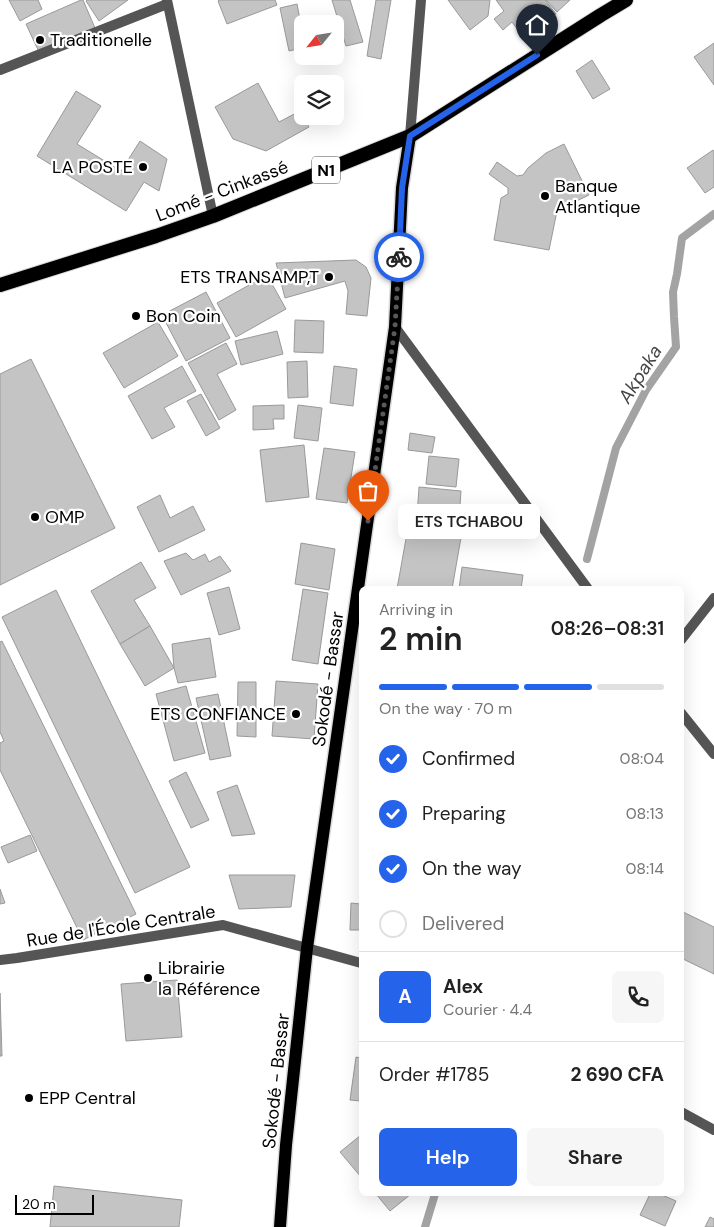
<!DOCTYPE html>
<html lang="en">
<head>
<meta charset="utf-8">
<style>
	body { margin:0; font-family:"DM Sans",sans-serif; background:#f6f6f6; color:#222; height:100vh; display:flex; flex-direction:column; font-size:19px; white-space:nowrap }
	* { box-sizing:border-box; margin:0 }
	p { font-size:16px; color:#767676 }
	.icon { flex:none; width:28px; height:28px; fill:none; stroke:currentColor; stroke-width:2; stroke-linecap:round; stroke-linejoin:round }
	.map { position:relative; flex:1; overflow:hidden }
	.details { position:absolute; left:359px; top:586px; width:325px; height:610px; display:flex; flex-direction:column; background:#fff; border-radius:8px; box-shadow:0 5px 20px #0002 }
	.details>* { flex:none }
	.needle { width:32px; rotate:240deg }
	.tools { position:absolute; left:294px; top:15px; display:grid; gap:10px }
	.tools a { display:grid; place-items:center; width:50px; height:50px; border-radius:8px; background:#fff; box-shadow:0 5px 20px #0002; font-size:25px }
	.scale { position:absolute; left:15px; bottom:12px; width:79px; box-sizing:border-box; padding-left:5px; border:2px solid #000; border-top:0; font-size:14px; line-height:18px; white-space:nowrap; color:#000; -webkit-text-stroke:4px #fff; paint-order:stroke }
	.pin { position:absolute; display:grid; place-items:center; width:42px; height:42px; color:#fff; margin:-51px -21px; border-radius:50% 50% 50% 0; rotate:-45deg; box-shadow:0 0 5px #0007 }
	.pin .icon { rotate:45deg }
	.courier { position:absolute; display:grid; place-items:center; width:50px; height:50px; margin:-25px; border:4px solid #2563eb; border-radius:50%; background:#fff; color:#222; box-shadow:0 1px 6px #0007 }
	.bubble { position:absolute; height:35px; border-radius:8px; background:#fff; box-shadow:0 5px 20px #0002; font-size:16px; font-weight:600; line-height:35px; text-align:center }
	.headline em { font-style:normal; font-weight:600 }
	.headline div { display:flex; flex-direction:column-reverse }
	.headline { display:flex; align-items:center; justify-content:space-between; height:85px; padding:0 20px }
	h1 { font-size:32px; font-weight:600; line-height:38px }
	.bar { display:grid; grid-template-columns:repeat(4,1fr); gap:8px 5px; align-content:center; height:60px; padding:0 20px }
	.bar i { height:6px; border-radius:4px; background:#e0e0e0 }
	.bar .current { background:#2563eb }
	.bar p { grid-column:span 4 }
	.line { display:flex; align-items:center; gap:12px; padding:0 20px; border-top:1px solid #e0e0e0 }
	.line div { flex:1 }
	.round { display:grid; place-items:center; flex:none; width:52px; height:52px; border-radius:8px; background:#f6f6f6 }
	ol { padding:0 20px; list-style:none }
	li { display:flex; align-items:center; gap:15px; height:55px }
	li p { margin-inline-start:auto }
	li .icon { padding:5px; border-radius:50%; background:#2563eb; color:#fff; stroke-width:4 }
	li:last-child { color:#767676 }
	li i { width:28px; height:28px; border:2px solid #e0e0e0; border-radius:50% }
	.primary-button { display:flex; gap:10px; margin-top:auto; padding:10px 20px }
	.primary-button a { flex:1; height:58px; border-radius:8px; background:#2563eb; color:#fff; font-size:20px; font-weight:600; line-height:58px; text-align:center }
	.primary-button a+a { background:#f6f6f6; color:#222 }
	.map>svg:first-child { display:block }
</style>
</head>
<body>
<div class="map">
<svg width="714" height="1227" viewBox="0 0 714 1227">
	<rect width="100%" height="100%" fill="#fff"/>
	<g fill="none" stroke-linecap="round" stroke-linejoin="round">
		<!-- stream -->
		<g stroke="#a3a3a3" stroke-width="8">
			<path d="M587,559l29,-111 30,-58 30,-43 -2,-30 -1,-25 4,-18 5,-36 32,-24"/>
			<path d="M425,1227l10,-33"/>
		</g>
	</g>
	<!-- building -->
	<g fill="#c4c4c4" stroke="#999">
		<path d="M9,0h29l4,9 -22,12z"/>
		<path d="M81,0h2l12,28 -56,24 -13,-28z"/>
		<path d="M87,0h41l-29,21 -13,-20z"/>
		<path d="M219,0h56l2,5 -50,19 -9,-23z"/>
		<path d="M332,0h18l13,42 -17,4z"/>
		<path d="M376,0h15l-10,59 -14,-3z"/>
		<path d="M448,0h42l-2,16 -18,14z"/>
		<path d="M496,0h49l11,14 -32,24 -12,-16 -9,8 -9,-11 10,-8z"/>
		<path d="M546,0h24l-13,12z"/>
		<path d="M297,4l5,26v18l-13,3 -9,-43z"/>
		<path d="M714,43v42l-20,-28z"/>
		<path d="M592,60l18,29 -17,10 -17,-28z"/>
		<path d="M329,76l5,8h-19z"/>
		<path d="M258,83l21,39 21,-11 9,16 -43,24 -33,-12 -18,-32z"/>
		<path d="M335,86l8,14 -8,5z"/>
		<path d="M76,91l25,15 -24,38 44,27 19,-30 27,18 -8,32 -15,-9 -18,29 -89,-55z"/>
		<path d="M302,91v13l-5,-9z"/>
		<path d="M564,144l25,51 -29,14 -4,7 -7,34 -55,-10 7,-42 7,-4v-6l-19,-14 8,-12 20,14 6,-1 5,-7 18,-15z"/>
		<path d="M713,150l1,2v35l-9,6 -18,-25z"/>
		<path d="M356,260l10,7 5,11 -4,38 -21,-2 2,-23 -3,-10 -60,17 -9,-35z"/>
		<path d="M267,275l19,34 -50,28 -19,-34z"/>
		<path d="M206,292l24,46 -44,23 -24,-46z"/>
		<path d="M295,320l29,1 -1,32 -29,-1z"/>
		<path d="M158,322l20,34 -54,32 -21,-35z"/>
		<path d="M277,331l6,23 -42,11 -6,-24z"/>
		<path d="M226,343l11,21 -20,10 19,36 -17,10 -31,-57z"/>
		<path d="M31,359l84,169 -115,57v-211z"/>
		<path d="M307,361l1,36 -20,1 -1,-36z"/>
		<path d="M182,366l14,25 -32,17 11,19 -23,12 -24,-43z"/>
		<path d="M334,366l23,3 -4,37 -23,-3z"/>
		<path d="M201,394l19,34 -14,8 -19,-35z"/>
		<path d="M284,405v14h-11l1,10 -21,1v-24z"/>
		<path d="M298,405l24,3 -4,33 -24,-3z"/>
		<path d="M410,433l25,4 -3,16 -24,-3z"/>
		<path d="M304,445l5,52 -43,5 -6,-52z"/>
		<path d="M324,448l31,4 -8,51 -31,-4z"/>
		<path d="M429,456l30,3 -3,28 -30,-3z"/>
		<path d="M419,487l42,4 -2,29 -42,-3z"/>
		<path d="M160,495l10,23 23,-12 12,24 -46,22 -22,-45z"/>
		<path d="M409,522l53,10 -10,57h-55z"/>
		<path d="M301,543l34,6 -6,41 -34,-6z"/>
		<path d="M186,553l7,7 12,-6 4,8 11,-6 11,15 -50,24 -17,-34z"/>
		<path d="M141,562l15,26 -22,12 16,26 -30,18 -29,-53z"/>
		<path d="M462,567l61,8 -2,14h-62z"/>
		<path d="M229,587l11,42 -21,6 -12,-42z"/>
		<path d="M303,589l25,4 -10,71 -26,-4z"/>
		<path d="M56,590l134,277 -55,26 -133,-276z"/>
		<path d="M150,626l24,42 -29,18 -25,-42z"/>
		<path d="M210,638l6,39 -38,6 -4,-15 -2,-24z"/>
		<path d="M2,641l134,273 -53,26 -83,-170v-27l4,-2 -4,-9v-90z"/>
		<path d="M276,681l42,3 -4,55 -42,-3z"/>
		<path d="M238,682h18v55l-19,-1z"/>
		<path d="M186,686l19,67 -31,8 -18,-67z"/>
		<path d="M218,694l13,62 -21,4 -14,-62z"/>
		<path d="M186,772l23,48 -18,8 -22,-47z"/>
		<path d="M237,785l18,49 -23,2 -15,-44z"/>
		<path d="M30,835l7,16 -29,12 -7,-16z"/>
		<path d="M229,875h66l-4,32 -52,2z"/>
		<path d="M0,889l5,14 -5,1z"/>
		<path d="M351,903l10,1v26h-11z"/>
		<path d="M681,911l33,16v47l-33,-16z"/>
		<path d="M177,980l5,57 -56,4 -5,-57z"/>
		<path d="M0,993l2,63h-2z"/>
		<path d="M356,1057l5,1v43l-11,-1z"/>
		<path d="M361,1135v42l-21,-25z"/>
		<path d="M54,1186l128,14 -3,27h-129z"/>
		<path d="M376,1194h35l-21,17z"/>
		<path d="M650,1194h10l16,7 -11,25 -25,-11z"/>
		<path d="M710,1217l4,2v8h-9z"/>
	</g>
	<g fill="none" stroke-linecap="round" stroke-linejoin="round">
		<!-- primary casing -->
		<g stroke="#dbdbdb" stroke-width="15">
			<path id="primary" d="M280,1227l6,-82 21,-197 88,-621 7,-139 8,-52"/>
		</g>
		<!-- trunk casing -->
		<g stroke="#dbdbdb" stroke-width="16">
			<path id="trunk" d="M0,285l156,-49 57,-20 197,-80 191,-121 25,-15"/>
		</g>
		<!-- minor -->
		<g stroke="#555" stroke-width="10">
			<path d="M167,0l46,216"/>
			<path d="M0,70l167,-66"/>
			<path d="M410,136l11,-136"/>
			<path d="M395,327l193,262"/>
			<path d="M681,640l33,-42"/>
			<path d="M681,713l33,41"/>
			<path d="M0,960l17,-2 206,-33 138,38"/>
			<path d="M681,1112l33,18"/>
		</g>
		<!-- primary -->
		<use href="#primary" stroke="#000" stroke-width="12"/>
		<!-- trunk -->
		<use href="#trunk" stroke="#000" stroke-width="14"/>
	</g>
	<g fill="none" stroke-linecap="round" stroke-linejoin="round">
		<!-- done -->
		<path stroke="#595959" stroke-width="5" stroke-dasharray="0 9" d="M368,521l27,-194 4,-70"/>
		<!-- route -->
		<path stroke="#2563eb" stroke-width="6" d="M399,257l3,-69 8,-52 127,-81"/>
	</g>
	<!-- markers -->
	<g fill="#000" stroke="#fff" stroke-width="2">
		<circle cx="40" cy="40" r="5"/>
		<circle cx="143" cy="167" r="5"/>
		<circle cx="545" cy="196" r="5"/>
		<circle cx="329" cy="277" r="5"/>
		<circle cx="136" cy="316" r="5"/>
		<circle cx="35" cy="517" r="5"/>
		<circle cx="296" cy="714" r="5"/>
		<circle cx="148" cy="978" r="5"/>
		<circle cx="29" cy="1098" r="5"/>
	</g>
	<g text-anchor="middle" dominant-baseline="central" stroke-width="4.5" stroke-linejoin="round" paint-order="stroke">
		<!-- shield labels -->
		<rect fill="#fff" stroke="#4c4c4c" stroke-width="1" x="312" y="156.5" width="28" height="27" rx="4"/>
		<g font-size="16" font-weight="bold" fill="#000">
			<text x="326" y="170">N1</text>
		</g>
		<!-- poi labels -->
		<g font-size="18" fill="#000" stroke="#fff" text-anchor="start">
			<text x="50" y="40">Traditionelle</text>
			<text x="133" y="167" text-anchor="end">LA POSTE</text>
			<text x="555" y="186">Banque<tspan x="555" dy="21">Atlantique</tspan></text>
			<text x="319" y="277" text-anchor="end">ETS TRANSAMP,T</text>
			<text x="146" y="316">Bon Coin</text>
			<text x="45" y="517">OMP</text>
			<text x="286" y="714" text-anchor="end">ETS CONFIANCE</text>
			<text x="158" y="968">Librairie<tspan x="158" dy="21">la Référence</tspan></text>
			<text x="39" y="1098">EPP Central</text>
		</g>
		<!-- street labels -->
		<g font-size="18" fill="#000" stroke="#fff">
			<text transform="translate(222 191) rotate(-21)">Lomé - Cinkassé</text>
			<text transform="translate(328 679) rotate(-82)">Sokodé - Bassar</text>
			<text transform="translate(121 926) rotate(-9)">Rue de l'École Centrale</text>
			<text transform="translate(276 1081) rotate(-84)">Sokodé - Bassar</text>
		</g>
		<!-- water labels -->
		<g font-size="19" font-style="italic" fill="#444" stroke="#fff">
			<text transform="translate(640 374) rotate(-58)">Akpaka</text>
		</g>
	</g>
</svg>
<div class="tools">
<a><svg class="needle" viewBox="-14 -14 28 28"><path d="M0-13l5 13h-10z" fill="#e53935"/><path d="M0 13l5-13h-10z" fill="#767676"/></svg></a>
<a><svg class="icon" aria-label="layers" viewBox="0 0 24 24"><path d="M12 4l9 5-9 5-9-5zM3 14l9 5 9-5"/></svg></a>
</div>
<div class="scale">20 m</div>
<div class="pin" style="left:368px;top:521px;background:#ea580c"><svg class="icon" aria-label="bag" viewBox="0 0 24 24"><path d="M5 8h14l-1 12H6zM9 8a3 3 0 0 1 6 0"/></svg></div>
<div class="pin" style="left:537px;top:55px;background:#1f2937"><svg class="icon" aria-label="home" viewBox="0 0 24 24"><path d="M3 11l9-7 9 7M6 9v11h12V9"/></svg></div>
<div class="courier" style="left:399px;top:257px"><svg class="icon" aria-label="bike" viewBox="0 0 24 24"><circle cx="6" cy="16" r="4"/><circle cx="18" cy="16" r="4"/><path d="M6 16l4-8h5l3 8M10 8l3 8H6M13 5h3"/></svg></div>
<div class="bubble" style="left:398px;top:504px;width:142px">ETS TCHABOU</div>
<section class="details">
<div class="headline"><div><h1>2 min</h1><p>Arriving in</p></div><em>08:26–08:31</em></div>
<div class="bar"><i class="current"></i><i class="current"></i><i class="current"></i><i></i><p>On the way · 70 m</p></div>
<ol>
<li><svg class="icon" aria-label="check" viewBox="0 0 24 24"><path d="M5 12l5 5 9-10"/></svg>Confirmed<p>08:04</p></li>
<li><svg class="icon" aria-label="check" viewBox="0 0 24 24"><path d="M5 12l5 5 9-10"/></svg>Preparing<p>08:13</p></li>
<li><svg class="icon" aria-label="check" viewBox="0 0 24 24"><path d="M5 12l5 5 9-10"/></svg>On the way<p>08:14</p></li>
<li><i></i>Delivered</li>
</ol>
<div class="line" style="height:90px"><b class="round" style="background:#2563eb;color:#fff">A</b><div><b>Alex</b><p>Courier · 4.4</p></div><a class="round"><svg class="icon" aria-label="phone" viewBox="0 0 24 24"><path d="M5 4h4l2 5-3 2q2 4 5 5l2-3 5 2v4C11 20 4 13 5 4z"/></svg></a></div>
<div class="line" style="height:65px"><div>Order #1785</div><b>2 690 CFA</b></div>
<div class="primary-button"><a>Help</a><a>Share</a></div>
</section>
</div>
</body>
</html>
